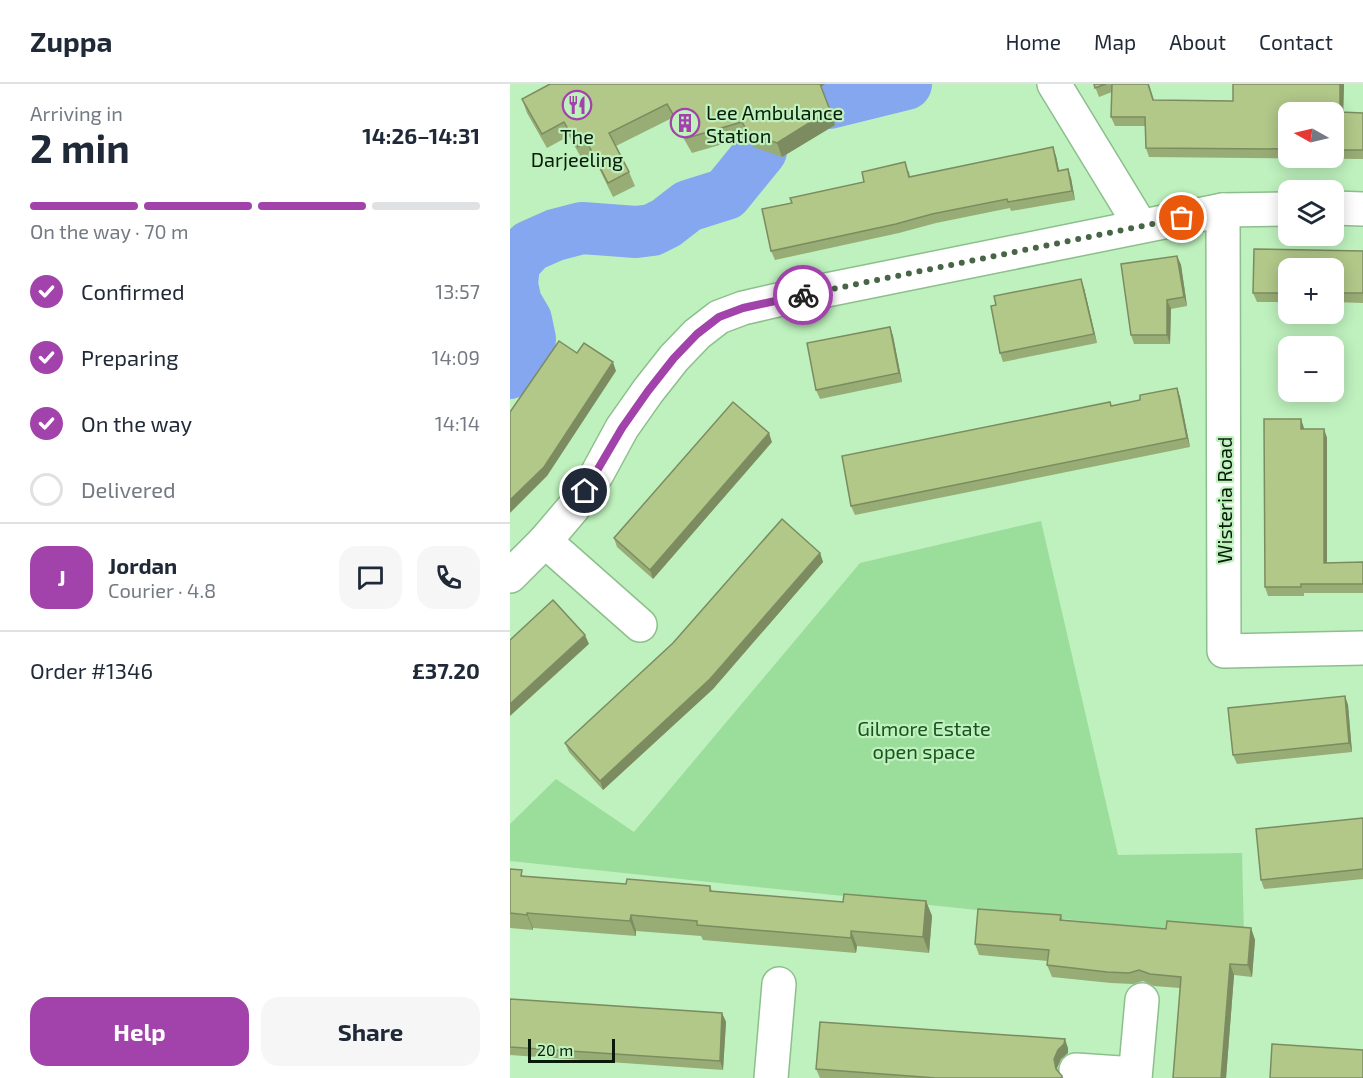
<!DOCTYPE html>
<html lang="en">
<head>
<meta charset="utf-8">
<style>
	body { margin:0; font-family:"Exo 2",sans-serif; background:#f6f6f7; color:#1f2937; height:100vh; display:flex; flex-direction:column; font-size:22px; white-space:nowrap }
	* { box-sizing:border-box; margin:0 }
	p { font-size:20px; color:#747a83 }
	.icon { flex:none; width:33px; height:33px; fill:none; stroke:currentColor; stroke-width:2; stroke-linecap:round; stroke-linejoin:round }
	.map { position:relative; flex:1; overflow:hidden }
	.details { display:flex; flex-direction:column; background:#fff; width:510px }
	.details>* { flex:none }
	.needle { width:39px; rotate:278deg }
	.buttons { position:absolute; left:768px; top:18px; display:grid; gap:12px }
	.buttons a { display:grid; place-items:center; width:66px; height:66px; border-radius:12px; background:#fff; box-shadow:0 3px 15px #0003; font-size:30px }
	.scale { position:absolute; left:18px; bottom:15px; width:87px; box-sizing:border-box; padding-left:6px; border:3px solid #081b08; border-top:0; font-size:16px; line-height:21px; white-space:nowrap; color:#081b08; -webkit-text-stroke:4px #bef1bd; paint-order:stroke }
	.pin { position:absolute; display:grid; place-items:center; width:51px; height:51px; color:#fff; margin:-26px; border:3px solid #fff; border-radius:50%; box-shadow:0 2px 6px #0007 }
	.courier { position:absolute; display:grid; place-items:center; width:60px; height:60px; margin:-30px; border:4px solid #a242ab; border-radius:50%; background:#fff; color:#222; box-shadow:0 2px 8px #0007 }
	.overview em { font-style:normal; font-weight:700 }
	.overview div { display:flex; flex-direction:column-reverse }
	.overview { display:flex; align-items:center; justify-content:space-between; height:102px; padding:0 30px }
	h1 { font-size:39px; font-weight:700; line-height:45px }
	.bar { display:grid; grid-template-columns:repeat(4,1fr); gap:9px 6px; align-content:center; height:72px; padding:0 30px }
	.bar i { height:8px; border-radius:4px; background:#e0e1e3 }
	.bar .on { background:#a242ab }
	.bar p { grid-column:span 4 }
	.line { display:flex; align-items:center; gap:15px; padding:0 30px; border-top:2px solid #e0e1e3 }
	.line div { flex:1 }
	.round { display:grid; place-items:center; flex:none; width:63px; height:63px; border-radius:18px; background:#f6f6f7 }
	ol { padding:0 30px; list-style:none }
	li { display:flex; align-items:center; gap:18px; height:66px }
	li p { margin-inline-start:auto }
	li .icon { padding:6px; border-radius:50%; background:#a242ab; color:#fff; stroke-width:4 }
	li:last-child { color:#747a83 }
	li i { width:33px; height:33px; border:3px solid #e0e1e3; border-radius:50% }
	.primary-button { display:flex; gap:12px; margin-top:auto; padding:12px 30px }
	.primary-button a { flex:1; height:69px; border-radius:18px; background:#a242ab; color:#fff; font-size:24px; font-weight:700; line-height:69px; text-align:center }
	.primary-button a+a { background:#f6f6f7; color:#1f2937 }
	header { display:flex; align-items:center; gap:36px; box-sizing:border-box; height:84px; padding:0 30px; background:#fff; border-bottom:2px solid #e0e1e3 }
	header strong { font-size:28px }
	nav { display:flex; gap:33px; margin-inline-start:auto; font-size:21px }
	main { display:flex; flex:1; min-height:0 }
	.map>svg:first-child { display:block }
</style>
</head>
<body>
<header>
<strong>Zuppa</strong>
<nav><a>Home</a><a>Map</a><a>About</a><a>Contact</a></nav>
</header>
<main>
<section class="details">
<div class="overview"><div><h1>2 min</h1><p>Arriving in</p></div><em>14:26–14:31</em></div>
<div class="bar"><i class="on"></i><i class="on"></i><i class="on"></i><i></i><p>On the way · 70 m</p></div>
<ol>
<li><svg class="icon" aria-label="check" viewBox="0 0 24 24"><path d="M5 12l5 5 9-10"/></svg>Confirmed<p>13:57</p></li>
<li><svg class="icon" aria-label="check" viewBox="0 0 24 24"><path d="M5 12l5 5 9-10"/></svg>Preparing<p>14:09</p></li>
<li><svg class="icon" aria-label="check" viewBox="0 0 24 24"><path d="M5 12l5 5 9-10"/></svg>On the way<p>14:14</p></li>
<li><i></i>Delivered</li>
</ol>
<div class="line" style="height:108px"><b class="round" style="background:#a242ab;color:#fff">J</b><div><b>Jordan</b><p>Courier · 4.8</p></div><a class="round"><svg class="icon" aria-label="chat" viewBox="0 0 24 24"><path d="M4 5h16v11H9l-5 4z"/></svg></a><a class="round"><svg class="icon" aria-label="phone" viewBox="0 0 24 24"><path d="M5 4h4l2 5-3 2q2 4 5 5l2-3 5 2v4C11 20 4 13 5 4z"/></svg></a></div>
<div class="line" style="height:78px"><div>Order #1346</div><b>£37.20</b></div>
<div class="primary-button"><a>Help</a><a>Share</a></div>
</section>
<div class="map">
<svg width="853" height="994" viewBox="0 0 853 994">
	<rect width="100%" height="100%" fill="#bef1bd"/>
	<!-- green -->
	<path fill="#9bdd9b" d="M531,437l77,334 124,-2 2,85 -734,-77v-37l46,-45 78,53 226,-269z"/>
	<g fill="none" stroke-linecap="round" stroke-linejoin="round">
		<!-- river -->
		<g stroke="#84a7f0" stroke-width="52">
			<path d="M319,19l77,-19"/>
			<path d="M0,289l5,-3 13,-14 2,-17 -4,-19 -10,-17 -4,-18 2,-22 16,-17 25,-11 27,-7 54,4 16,-2 14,-7 22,-17 38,-12 35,-43"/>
		</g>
		<!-- minor casing -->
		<g stroke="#8dbf8d" stroke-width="36">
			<g id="minor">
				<path d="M544,0l86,141"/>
				<path d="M824,124l29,1"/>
				<path d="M713,126l1,441 139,-3"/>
				<path d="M35,457l95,84"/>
				<path d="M0,492l35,-35 28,-33 24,-34 25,-46 26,-37 26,-33 23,-24 22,-17 24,-9 39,-9 441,-89 65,-1"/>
				<path d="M566,986l59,4"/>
				<path d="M261,994l8,-94"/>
				<path d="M625,994l7,-78"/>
			</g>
		</g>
		<!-- minor -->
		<use href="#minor" stroke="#fff" stroke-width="33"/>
	</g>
	<!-- wall -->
	<g fill="#98ac76" fill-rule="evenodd">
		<path d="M40,0h275l-4,3 14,38 -53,32 -29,-10 -6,-10 -55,16 -20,-35 -56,28 13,26 6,14 -22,11 -20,-41 -10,5 -14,-25 -22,12 -20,-35 -5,-14z"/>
		<path d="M584,0h55l5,16 79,1v-17h111l-1,28 20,1v46l-214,-2 -3,-9 -1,-22h-30l-4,-9 1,-25 -13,5zM778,28h46v46h-46z"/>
		<path d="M546,72l3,15 12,7 4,22 -64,11 -1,-3 -74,15 -37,10 -124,27 -4,-9 21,-48 72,-21 45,-11 1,6z"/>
		<path d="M744,165l109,2v52l-29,-1v-34h-46v34h-31l-4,-9z"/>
		<path d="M667,172l4,9 6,41 -16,3 -1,35h-36l-3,-9z"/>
		<path d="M574,204l13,55 -94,19 -3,-9z"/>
		<path d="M380,243l3,9 9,46 -82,17 -4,-9z"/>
		<path d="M667,304l3,9 10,50 -335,68 -4,-9 260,-100 29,-6z"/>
		<path d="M794,345h20l3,9v125l36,-1v31h-59v3h-36l-3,-9z"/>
		<path d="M262,358l-119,137 -36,-32 -3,-9z"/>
		<path d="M310,469l3,9 -110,127 -110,101 -34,-38 -4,-9z"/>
		<path d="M835,612l3,9 4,47 -115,12 -4,-9z"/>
		<path d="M853,734v61l-99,10 -3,-9z"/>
		<path d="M0,785l14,7 102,8 84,2 2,5 131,11 83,-1 6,15 -3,37 -72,-7 -1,7 -153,-13 -2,-4 -65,-5v5l-103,-8v2l-23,-2z"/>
		<path d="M551,831l2,6 103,8 85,-1 4,12 -3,37 -18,-2 -8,103h-53l7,-90 -26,-2 -11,-5 -10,3 -22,-1 -59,-6 -5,-12 1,-4 -69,-6 -4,-11z"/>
		<path d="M0,915l212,14 4,9 -3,48 -213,-15z"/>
		<path d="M558,964v5l-7,6 -4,9 1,3 5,7h-243l-4,-9z"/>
	</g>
	<!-- shaded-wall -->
	<g fill="#7c8c60">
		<path d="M310,0h5l-4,3 14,38 -53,32 -5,-14z"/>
		<path d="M830,0h4l-1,37 -3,-9z"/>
		<path d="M543,63l3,9 5,24 -3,-9z"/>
		<path d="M558,85l3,9 4,22 -3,-9z"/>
		<path d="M667,172l4,9 6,41 -3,-9z"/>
		<path d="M571,195l3,9 13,55 -3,-9z"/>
		<path d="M657,216l4,9 -1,35 -3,-9z"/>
		<path d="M380,243l3,9 9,46 -3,-9z"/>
		<path d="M103,278l3,9 -69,105 -37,37v-13z"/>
		<path d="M667,304l3,9 10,50 -3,-9z"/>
		<path d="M791,335l3,9v10l-3,-9z"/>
		<path d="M814,345l3,9v134l-3,-9z"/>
		<path d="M259,349l3,9 -119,137 -3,-9z"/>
		<path d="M310,469l3,9 -110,127 -110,101 -3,-9z"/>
		<path d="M75,551l4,9 -79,72v-12z"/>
		<path d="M835,612l3,9 4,47 -3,-9z"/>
		<path d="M416,817l6,15 -3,37 -6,-16z"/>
		<path d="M17,829l6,15v2l-6,-15z"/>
		<path d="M121,831l5,16v5l-6,-15z"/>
		<path d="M741,844l4,12 -3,37 -4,-12z"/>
		<path d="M341,847l6,15 -1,7 -5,-15z"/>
		<path d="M720,880l4,11 -8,103h-5z"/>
		<path d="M212,929l4,9 -3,48 -3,-9z"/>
		<path d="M555,955l3,9v5l-7,6 -4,9 2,10 -3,-9 -2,-10 4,-9z"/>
	</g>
	<!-- building -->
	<g fill="#b1c889" stroke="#7c8c60" stroke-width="1.5">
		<path d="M40,0h270l10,26 -53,33 -29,-10 -6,-11 -55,16 -20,-34 -58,29 20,39 -21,11 -21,-41 -9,5 -14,-25 -22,12 -20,-35z"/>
		<path d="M584,0h12l-11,4z"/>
		<path d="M602,0h36l5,16 80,1v-17h107v28l23,1v37h-29v-38h-46v37l-142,-1 -1,-31h-34z"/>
		<path d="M543,63l5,24 10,-2 4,22 -64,11 -1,-3 -75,15 -36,10 -125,27 -9,-42 30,-6 -2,-5 74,-16 -2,-10 43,-10 4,15z"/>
		<path d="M744,165l109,2v42h-29v-25h-46v25h-35z"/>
		<path d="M667,172l7,41 -17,3v35h-36l-10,-71z"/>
		<path d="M571,195l13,55 -94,19 -9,-47 5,-1 -2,-9z"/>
		<path d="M380,243l9,46 -83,17 -9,-47z"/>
		<path d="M49,257l18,12 7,-10 29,19 -69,105 -34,33v-88z"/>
		<path d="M667,304l10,50 -336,68 -9,-50 268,-54 1,4 29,-6v-5z"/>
		<path d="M223,318l36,31 -119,137 -36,-32z"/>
		<path d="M754,335h37v10h23v134l39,-1v22h-62v3h-36z"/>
		<path d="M272,435l38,34 -110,126 -110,102 -35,-38 108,-100z"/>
		<path d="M43,516l32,35 -75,69v-64z"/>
		<path d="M835,612l4,47 -116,12 -5,-47z"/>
		<path d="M853,734v51l-102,11 -5,-51z"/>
		<path d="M0,785l12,1 -1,6 105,8 1,-5 83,7v5l133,11 1,-8 82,7 -3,36 -72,-6v7l-154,-13v-4l-66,-6 -1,6 -103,-8v2l-17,-2z"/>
		<path d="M468,825l83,6 -1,5 106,9 1,-8 84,7 -3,37 -18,-1 -9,114h-48l8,-101 -31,-3 -11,-4 -10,3 -22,-1 -60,-7 2,-15 -74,-6z"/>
		<path d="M0,915l212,14 -2,48 -210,-14z"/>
		<path d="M310,938l245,17 -1,5 -6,6 -4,9 2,10 6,7v2h-126l-120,-9z"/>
		<path d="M762,960l91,6v28h-93z"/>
	</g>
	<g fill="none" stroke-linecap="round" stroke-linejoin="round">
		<!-- done -->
		<path stroke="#486647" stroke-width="6" stroke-dasharray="0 10.8" d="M293,211l379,-77"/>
		<!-- route -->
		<path stroke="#a242ab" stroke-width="8" d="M75,407l37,-63 26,-37 26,-33 23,-24 22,-17 24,-9 60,-13"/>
	</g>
	<!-- icons -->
	<defs>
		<g id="restaurant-ring" transform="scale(1.5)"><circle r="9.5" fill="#bef1bd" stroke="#a242ab" stroke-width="1.5"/><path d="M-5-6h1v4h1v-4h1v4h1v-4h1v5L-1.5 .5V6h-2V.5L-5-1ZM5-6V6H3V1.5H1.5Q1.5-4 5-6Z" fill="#a242ab"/></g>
		<g id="building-ring" transform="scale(1.5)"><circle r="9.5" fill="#bef1bd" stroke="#a242ab" stroke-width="1.5"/><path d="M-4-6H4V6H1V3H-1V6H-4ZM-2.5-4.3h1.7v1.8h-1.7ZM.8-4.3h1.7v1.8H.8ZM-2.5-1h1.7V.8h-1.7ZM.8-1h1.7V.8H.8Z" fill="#a242ab"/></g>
	</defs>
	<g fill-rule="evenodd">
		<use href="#restaurant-ring" x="67" y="21"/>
		<use href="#building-ring" x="175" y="39"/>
	</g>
	<g text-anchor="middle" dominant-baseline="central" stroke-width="4.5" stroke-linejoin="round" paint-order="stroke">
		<!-- poi labels -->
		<g font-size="20" fill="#081b08" stroke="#bef1bd" text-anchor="start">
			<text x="196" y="28">Lee Ambulance<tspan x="196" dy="23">Station</tspan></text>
			<text x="67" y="52" text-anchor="middle">The<tspan x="67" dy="23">Darjeeling</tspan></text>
		</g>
		<!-- street labels -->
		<g font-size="20" fill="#081b08" stroke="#bef1bd">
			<text transform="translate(714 416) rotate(-90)">Wisteria Road</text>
		</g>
		<!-- park labels -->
		<g font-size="20" fill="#18521c" stroke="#bef1bd">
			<text x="414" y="644">Gilmore Estate<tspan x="414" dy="23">open space</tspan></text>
		</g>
	</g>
</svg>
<div class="buttons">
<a><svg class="needle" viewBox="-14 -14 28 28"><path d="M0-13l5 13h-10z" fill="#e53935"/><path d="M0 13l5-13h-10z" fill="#747a83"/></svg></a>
<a><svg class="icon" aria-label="layers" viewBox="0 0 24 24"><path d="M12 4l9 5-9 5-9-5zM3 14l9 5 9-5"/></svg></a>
<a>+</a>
<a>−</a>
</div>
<div class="scale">20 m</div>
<div class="pin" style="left:672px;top:134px;background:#ea580c"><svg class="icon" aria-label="bag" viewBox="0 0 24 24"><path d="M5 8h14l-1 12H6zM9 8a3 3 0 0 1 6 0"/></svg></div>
<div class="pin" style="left:75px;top:407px;background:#1f2937"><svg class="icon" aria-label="home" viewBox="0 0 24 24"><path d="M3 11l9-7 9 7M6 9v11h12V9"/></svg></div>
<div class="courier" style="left:293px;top:211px"><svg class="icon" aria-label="bike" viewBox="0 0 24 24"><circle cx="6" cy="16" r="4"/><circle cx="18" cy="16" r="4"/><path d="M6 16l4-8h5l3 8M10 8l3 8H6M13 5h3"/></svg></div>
</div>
</main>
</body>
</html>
